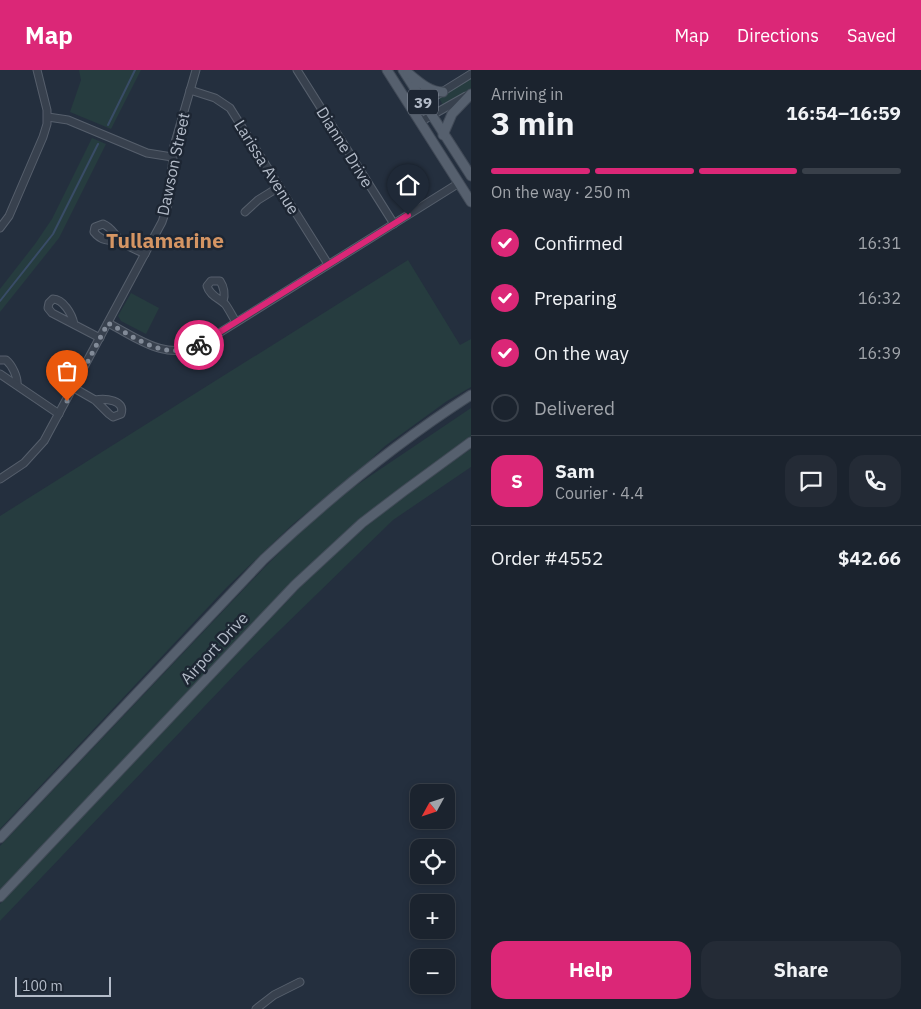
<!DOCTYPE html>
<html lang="en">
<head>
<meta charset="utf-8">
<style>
	body { margin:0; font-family:"IBM Plex Sans",sans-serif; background:#242b36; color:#f1f3f6; height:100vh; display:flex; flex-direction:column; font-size:19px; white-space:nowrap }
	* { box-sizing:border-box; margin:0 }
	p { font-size:16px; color:#a0a4aa }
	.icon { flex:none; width:28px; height:28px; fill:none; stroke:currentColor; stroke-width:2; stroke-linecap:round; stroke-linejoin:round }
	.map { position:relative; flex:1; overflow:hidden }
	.panel { display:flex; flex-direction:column; background:#1b232e; width:450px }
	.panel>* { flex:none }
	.needle { width:32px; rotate:230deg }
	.fabs { position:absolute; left:410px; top:714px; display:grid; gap:10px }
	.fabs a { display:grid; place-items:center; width:45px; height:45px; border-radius:10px; background:#1b232e; box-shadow:0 2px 8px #0003,0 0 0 1px #39404a; font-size:25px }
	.scale { position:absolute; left:15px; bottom:12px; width:96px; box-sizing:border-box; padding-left:5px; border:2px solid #b4bcc9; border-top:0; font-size:14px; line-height:18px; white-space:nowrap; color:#b4bcc9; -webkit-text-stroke:4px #1d2633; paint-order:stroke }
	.pin { position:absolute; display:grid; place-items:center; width:42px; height:42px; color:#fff; margin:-51px -21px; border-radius:50% 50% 50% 0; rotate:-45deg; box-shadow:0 0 5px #0007 }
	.pin .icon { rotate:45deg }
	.courier { position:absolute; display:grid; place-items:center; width:50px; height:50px; margin:-25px; border:4px solid #db2777; border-radius:50%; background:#fff; color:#222; box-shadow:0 1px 6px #0007 }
	.summary em { font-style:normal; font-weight:700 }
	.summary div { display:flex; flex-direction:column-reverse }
	.summary { display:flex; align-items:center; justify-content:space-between; height:85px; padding:0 20px }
	h1 { font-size:32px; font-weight:700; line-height:38px }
	.bar { display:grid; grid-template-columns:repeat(4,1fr); gap:8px 5px; align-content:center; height:60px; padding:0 20px }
	.bar i { height:6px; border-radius:4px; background:#39404a }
	.bar .current { background:#db2777 }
	.bar p { grid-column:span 4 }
	.line { display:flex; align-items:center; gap:12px; padding:0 20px; border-top:1px solid #39404a }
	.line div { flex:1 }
	.round { display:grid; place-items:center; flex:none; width:52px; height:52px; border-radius:15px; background:#242b36 }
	ol { padding:0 20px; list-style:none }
	li { display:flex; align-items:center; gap:15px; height:55px }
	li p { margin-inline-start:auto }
	li .icon { padding:5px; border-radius:50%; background:#db2777; color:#fff; stroke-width:4 }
	li:last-child { color:#a0a4aa }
	li i { width:28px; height:28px; border:2px solid #39404a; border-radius:50% }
	.primary-button { display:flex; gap:10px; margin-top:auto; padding:10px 20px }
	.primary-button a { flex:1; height:58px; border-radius:15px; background:#db2777; color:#fff; font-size:20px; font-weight:700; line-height:58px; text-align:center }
	.primary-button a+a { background:#242b36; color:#f1f3f6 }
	header { display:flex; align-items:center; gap:30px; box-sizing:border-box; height:70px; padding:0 25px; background:#db2777; color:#fff }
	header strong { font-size:24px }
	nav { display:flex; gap:28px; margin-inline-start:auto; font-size:18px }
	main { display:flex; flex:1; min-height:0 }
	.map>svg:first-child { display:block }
</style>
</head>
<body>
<header>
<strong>Map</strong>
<nav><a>Map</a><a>Directions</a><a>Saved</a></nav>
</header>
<main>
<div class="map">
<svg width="471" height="939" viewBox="0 0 471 939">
	<rect width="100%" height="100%" fill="#242f3e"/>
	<!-- green -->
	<g fill="#263c3f">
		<path d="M79,0h62l-30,59 -41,-17 11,-32z"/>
		<path d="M471,8v12l-27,17 -5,-9z"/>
		<path d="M92,68l14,6 -47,94 -59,74v-23l35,-45 17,-25z"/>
		<path d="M408,190l52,85 11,-6v48l-24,14 -62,45 -19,18 -73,60 -66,63 -227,242v-313z"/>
		<path d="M131,223l28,15 -13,26 -25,-13 -3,-5z"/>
		<path d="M471,338v31l-108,79 -363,374v-46l262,-276 40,-40 40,-35z"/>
		<path d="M471,379v18l-78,53 -151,147 -242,254v-17l311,-328 57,-51 54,-43z"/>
	</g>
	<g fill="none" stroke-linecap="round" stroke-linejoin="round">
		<!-- stream -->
		<g stroke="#394c67" stroke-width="2">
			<path d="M108,55l27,-55"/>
			<path d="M0,231l53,-67 45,-90"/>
		</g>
		<!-- minor casing -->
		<g stroke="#565f6c" stroke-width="9">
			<g id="minor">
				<path d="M297,0l97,154"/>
				<path d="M190,20l25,8 15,10 98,156"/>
				<path d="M413,40l58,-36"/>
				<path d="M48,47l20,3 79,33 25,4"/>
				<path d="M420,52l46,-26"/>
				<path d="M245,142l13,-12 21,-13"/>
				<path d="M0,158l9,-12 34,-79 4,-13v-14l-10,-40"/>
				<path d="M120,170c-10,2 -20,0 -26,-8l1,-5 8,-3c8,3 11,10 17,16 5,6 18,10 25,14"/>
				<path d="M223,232c2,-7 1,-15 -3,-21h-9l-4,5c3,10 12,12 18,18 4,5 7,12 11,18"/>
				<path d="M108,253c31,16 57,38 92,22l259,-162"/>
				<path d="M74,254c-2,-10 -11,-25 -21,-25l-4,4 -1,5 4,5 48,25"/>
				<path d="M0,290h6c6,5 12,17 11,25"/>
				<path d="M0,304l59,40"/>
				<path d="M74,318l21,12 14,14 4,3 8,-3c5,-14 -16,-16 -26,-14"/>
				<path d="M0,409l24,-16 20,-22 118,-219 7,-21 5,-55 22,-76"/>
				<path d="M256,939l18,-14 26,-13"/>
			</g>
		</g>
		<!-- major casing -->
		<g stroke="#414a57" stroke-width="11">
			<g id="major">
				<path d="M387,0l84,132"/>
				<path d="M403,0l68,106"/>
				<path d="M408,3c10,8 21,19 35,19"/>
				<path d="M443,65l9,-21 19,-20"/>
				<path d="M0,768l264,-279c65,-61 132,-116 207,-164"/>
				<path d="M0,827l295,-312 67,-62 42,-32 67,-49"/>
			</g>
		</g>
		<!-- minor -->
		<use href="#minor" stroke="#38414e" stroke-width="7"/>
		<!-- major -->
		<use href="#major" stroke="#56606e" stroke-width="9"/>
	</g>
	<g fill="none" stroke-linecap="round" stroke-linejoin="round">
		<!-- done -->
		<path stroke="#828b98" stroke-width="5" stroke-dasharray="0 9" d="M67,331l41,-78c30,16 57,38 91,22"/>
		<!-- route -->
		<path stroke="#db2777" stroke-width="6" d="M199,275l209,-130"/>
	</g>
	<g text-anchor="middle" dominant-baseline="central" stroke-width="5" stroke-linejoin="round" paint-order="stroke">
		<!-- shield labels -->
		<rect fill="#1d2633" stroke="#878f9c" stroke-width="1" x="408" y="19.5" width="30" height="25" rx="4"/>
		<g font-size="15" font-weight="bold" fill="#b4bcc9">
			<text x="423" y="32">39</text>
		</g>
		<!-- street labels -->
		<g font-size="16" fill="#b4bcc9" stroke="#1d2633">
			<text transform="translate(345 77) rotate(58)">Dianne Drive</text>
			<text transform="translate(173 94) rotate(-78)">Dawson Street</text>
			<text transform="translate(267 97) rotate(58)">Larissa Avenue</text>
			<text transform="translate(214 578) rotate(-47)">Airport Drive</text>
		</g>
		<!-- district labels -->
		<g font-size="21" font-weight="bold" fill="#d59563" stroke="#1d2633">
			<text x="165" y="170">Tullamarine</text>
		</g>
	</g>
</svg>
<div class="fabs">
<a><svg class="needle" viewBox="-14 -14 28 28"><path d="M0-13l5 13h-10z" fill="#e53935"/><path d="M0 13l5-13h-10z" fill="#a0a4aa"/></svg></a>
<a><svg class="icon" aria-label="locate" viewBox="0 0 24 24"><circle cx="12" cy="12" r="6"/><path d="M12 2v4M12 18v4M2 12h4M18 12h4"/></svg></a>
<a>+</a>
<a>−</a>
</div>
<div class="scale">100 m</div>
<div class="pin" style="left:67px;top:331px;background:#ea580c"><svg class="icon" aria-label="bag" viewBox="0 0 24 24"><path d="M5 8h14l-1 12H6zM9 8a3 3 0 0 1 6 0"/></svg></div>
<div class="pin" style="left:408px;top:145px;background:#1f2937"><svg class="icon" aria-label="home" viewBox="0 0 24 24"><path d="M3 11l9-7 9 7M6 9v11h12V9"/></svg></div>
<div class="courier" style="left:199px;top:275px"><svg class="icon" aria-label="bike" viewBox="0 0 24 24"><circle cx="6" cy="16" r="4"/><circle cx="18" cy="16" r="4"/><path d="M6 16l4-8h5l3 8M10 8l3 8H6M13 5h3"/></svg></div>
</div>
<section class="panel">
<div class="summary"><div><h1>3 min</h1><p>Arriving in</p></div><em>16:54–16:59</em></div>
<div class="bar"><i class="current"></i><i class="current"></i><i class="current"></i><i></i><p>On the way · 250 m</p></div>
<ol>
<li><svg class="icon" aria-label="check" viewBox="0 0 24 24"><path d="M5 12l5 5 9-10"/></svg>Confirmed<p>16:31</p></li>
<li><svg class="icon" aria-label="check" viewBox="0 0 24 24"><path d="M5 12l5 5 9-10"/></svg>Preparing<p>16:32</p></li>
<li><svg class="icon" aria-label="check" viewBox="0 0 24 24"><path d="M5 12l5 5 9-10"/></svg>On the way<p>16:39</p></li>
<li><i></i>Delivered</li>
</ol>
<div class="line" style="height:90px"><b class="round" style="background:#db2777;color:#fff">S</b><div><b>Sam</b><p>Courier · 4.4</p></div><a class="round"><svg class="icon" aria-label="chat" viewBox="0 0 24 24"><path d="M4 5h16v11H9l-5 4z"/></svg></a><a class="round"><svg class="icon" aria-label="phone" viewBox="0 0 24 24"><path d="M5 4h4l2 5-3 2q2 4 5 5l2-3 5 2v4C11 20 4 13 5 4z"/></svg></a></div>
<div class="line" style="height:65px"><div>Order #4552</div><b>$42.66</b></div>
<div class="primary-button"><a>Help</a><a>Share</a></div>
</section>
</main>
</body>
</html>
